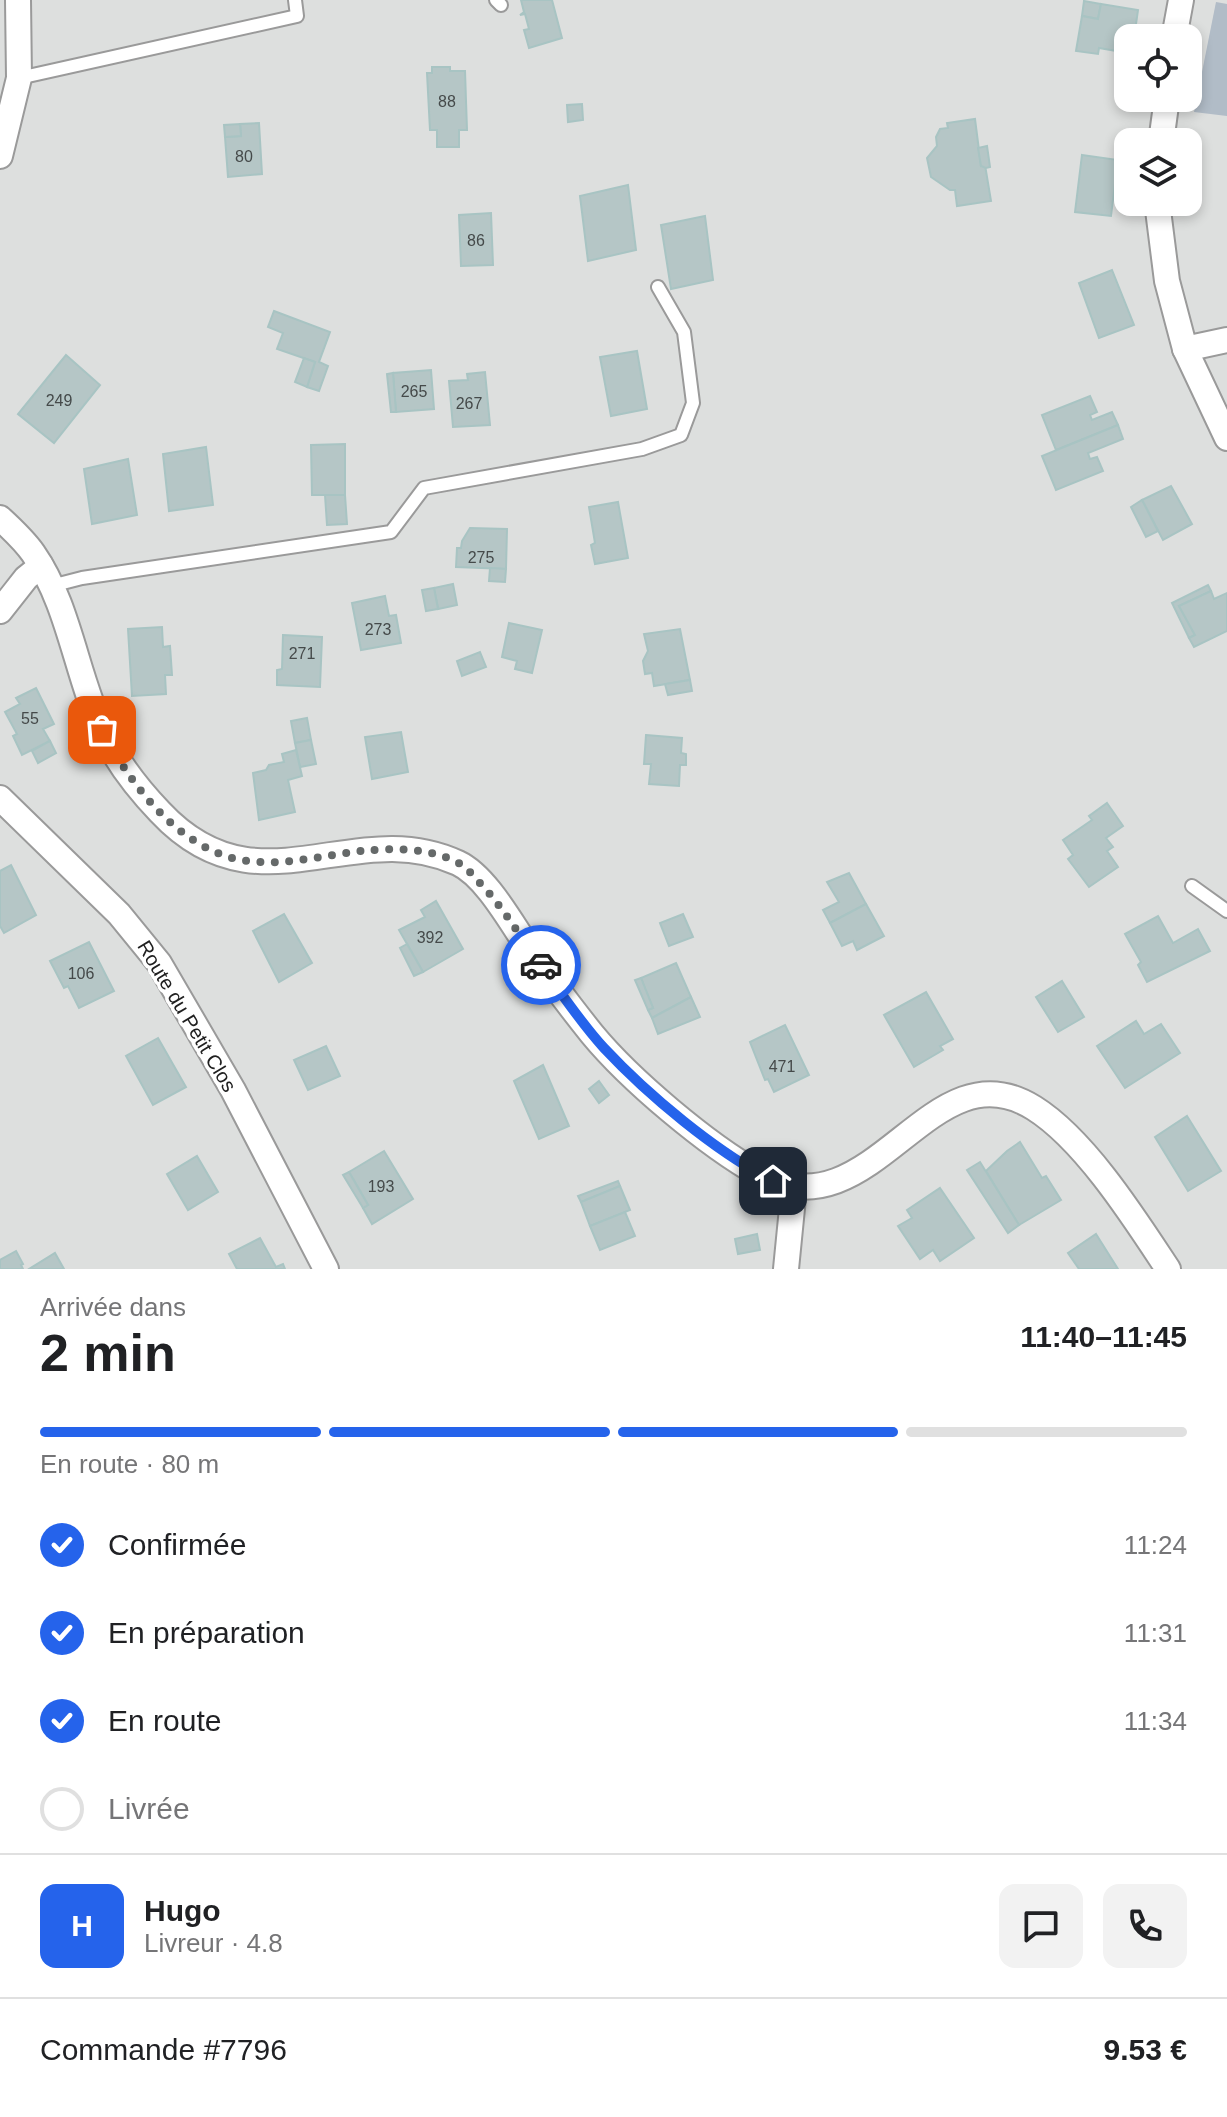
<!DOCTYPE html>
<html lang="fr">
<head>
<meta charset="utf-8">
<style>
	body { margin:0; font-family:Arial,sans-serif; background:#f2f2f2; color:#202124; height:100vh; display:flex; flex-direction:column; font-size:30px; white-space:nowrap }
	* { box-sizing:border-box; margin:0 }
	p { font-size:26px; color:#757577 }
	.icon { flex:none; width:44px; height:44px; fill:none; stroke:currentColor; stroke-width:2; stroke-linecap:round; stroke-linejoin:round }
	.map { position:relative; height:1269px; overflow:hidden }
	.side { display:flex; flex-direction:column; background:#fff; flex:1 }
	.side>* { flex:none }
	.fabs { position:absolute; left:1114px; top:24px; display:grid; gap:16px }
	.fabs a { display:grid; place-items:center; width:88px; height:88px; border-radius:16px; background:#fff; box-shadow:0 4px 12px #0003; font-size:40px }
	.pin { position:absolute; display:grid; place-items:center; width:68px; height:68px; color:#fff; margin:-34px; border-radius:16px; box-shadow:0 4px 12px #0006 }
	.courier { position:absolute; display:grid; place-items:center; width:80px; height:80px; margin:-40px; border:6px solid #2563eb; border-radius:50%; background:#fff; color:#222; box-shadow:0 2px 10px #0007 }
	.headline em { font-style:normal; font-weight:700 }
	.headline div { display:flex; flex-direction:column-reverse }
	.headline { display:flex; align-items:center; justify-content:space-between; height:136px; padding:0 40px }
	h1 { font-size:52px; font-weight:700; line-height:60px }
	.bar { display:grid; grid-template-columns:repeat(4,1fr); gap:12px 8px; align-content:center; height:96px; padding:0 40px }
	.bar i { height:10px; border-radius:6px; background:#e0e0e0 }
	.bar .selected { background:#2563eb }
	.bar p { grid-column:span 4 }
	.line { display:flex; align-items:center; gap:20px; padding:0 40px; border-top:2px solid #e0e0e0 }
	.line div { flex:1 }
	.round { display:grid; place-items:center; flex:none; width:84px; height:84px; border-radius:16px; background:#f2f2f2 }
	ol { padding:0 40px; list-style:none }
	li { display:flex; align-items:center; gap:24px; height:88px }
	li p { margin-inline-start:auto }
	li .icon { padding:8px; border-radius:50%; background:#2563eb; color:#fff; stroke-width:4 }
	li:last-child { color:#757577 }
	li i { width:44px; height:44px; border:4px solid #e0e0e0; border-radius:50% }
	.map>svg:first-child { display:block }
</style>
</head>
<body>
<div class="map">
<svg width="1227" height="1269" viewBox="0 0 1227 1269">
	<rect width="100%" height="100%" fill="#e6f0f1"/>
	<!-- residential -->
	<path fill="#dddfde" fill-rule="evenodd" d="M0,0h1227v1269h-1227zM1128,38h60v60h-60zM1128,142h60v60h-60z"/>
	<!-- construction -->
	<path fill="#b1bcc7" d="M1216,2l11,2v112l-33,-4z"/>
	<!-- building -->
	<g fill="#b5c6c6" stroke="#a8c4c3" stroke-width="2">
		<path d="M521,0h31l10,38 -33,10 -5,-18 5,-1 -4,-15 -5,1 4,-3z"/>
		<path d="M1084,1l17,3 -3,15 -16,-3z"/>
		<path d="M1101,4l37,6 -4,28h-6v15l-29,-5 -1,6 -22,-3 6,-35 16,3z"/>
		<path d="M432,67h18v4h15l2,59h-8v17h-22v-17h-7l-3,-57h5z"/>
		<path d="M582,104l1,16 -15,2 -1,-17z"/>
		<path d="M975,119l6,47 4,-1 6,36 -34,5 -2,-16h-5l-19,-13 -4,-19 10,-12 -1,-9 4,-8 8,-1 -1,-5z"/>
		<path d="M259,123l3,51 -34,3 -3,-40 16,-1 -1,-12z"/>
		<path d="M240,124l1,12 -16,1 -1,-12z"/>
		<path d="M987,146l3,21 -4,1 -5,-2 -3,-18z"/>
		<path d="M1082,155l36,5 -7,56 -36,-4z"/>
		<path d="M628,185l8,65 -48,11 -8,-65z"/>
		<path d="M491,213l2,52 -32,1 -2,-51z"/>
		<path d="M705,216l8,64 -42,9 -10,-64z"/>
		<path d="M1112,270l22,55 -35,13 -20,-55z"/>
		<path d="M274,311l56,21 -11,30 9,4 -9,25 -12,-4 8,-25 -38,-13 6,-16 -15,-6z"/>
		<path d="M637,351l10,58 -36,7 -11,-59z"/>
		<path d="M66,355l34,30 -46,58 -36,-29z"/>
		<path d="M304,358l11,4 -8,25 -12,-5z"/>
		<path d="M431,370l3,39 -38,3 -3,-39z"/>
		<path d="M485,372l5,53 -37,2 -4,-46 19,-1 -1,-6z"/>
		<path d="M393,373l3,39h-5l-4,-38z"/>
		<path d="M1090,396l7,16 -7,3 2,5 20,-8 6,13 -62,25 -14,-35z"/>
		<path d="M1118,425l5,14 -35,14 2,6 7,-2 6,14 -47,19 -14,-34z"/>
		<path d="M345,444v51h-33l-1,-50z"/>
		<path d="M206,447l7,58 -44,6 -6,-57z"/>
		<path d="M128,459l9,56 -45,9 -8,-55z"/>
		<path d="M1171,486l21,38 -29,16 -21,-40z"/>
		<path d="M325,495h20l2,29 -20,1z"/>
		<path d="M1142,500l16,31 -12,6 -15,-30z"/>
		<path d="M618,502l10,56 -33,6 -4,-19 4,-2 -6,-36z"/>
		<path d="M470,528l37,1 -1,40 -50,-2 1,-19h4l1,-7z"/>
		<path d="M490,568l16,1 -1,13 -16,-1z"/>
		<path d="M453,584l4,21 -19,4 -4,-21z"/>
		<path d="M1208,585l3,6 -32,15 16,29 -6,3 -17,-35z"/>
		<path d="M434,588l4,21 -12,2 -4,-21z"/>
		<path d="M1211,591l3,8 13,-6v38l-33,16 -5,-9 6,-3 -16,-29z"/>
		<path d="M385,596l4,20 7,-1 5,28 -40,7 -9,-47z"/>
		<path d="M509,623l33,7 -10,43 -17,-4 2,-8 -15,-4z"/>
		<path d="M162,627l1,20 7,-1 2,29h-7l1,19 -34,2 -4,-67z"/>
		<path d="M680,629l10,51 -36,6 -2,-13 -7,1 -2,-13 5,-10 -4,-17z"/>
		<path d="M283,635l39,2 -2,50 -43,-2v-15l5,-1z"/>
		<path d="M480,652l6,15 -24,9 -5,-15z"/>
		<path d="M690,680l2,11 -24,4 -3,-11z"/>
		<path d="M36,688l18,36 -11,5 7,12 -28,14 -9,-19 4,-2 -12,-22 15,-8 -4,-6z"/>
		<path d="M307,718l4,22 -16,3 -4,-22z"/>
		<path d="M401,732l7,40 -36,7 -7,-42z"/>
		<path d="M646,735l36,3 -1,15 5,1v11h-6l-1,21 -30,-2 2,-20h-7z"/>
		<path d="M311,740l5,24 -16,3 -5,-24z"/>
		<path d="M50,741l6,12 -18,10 -6,-12z"/>
		<path d="M296,750l6,26 -14,4 7,32 -36,8 -6,-47 13,-3 3,-5 15,-3 -2,-8z"/>
		<path d="M1107,803l16,23 -17,12 7,9 -6,4 11,16 -29,20 -21,-28 5,-4 -10,-15 29,-20 -3,-4z"/>
		<path d="M11,865l25,50 -32,18 -4,-7v-55z"/>
		<path d="M849,873l17,31 -36,19 -7,-13 16,-8 -12,-20z"/>
		<path d="M436,901l27,48 -40,23 -24,-42 26,-13 -4,-7z"/>
		<path d="M866,904l18,32 -27,14 -4,-9 -11,5 -12,-23z"/>
		<path d="M284,914l28,49 -33,19 -26,-51z"/>
		<path d="M683,914l10,23 -24,9 -9,-23z"/>
		<path d="M1158,916l15,27 25,-14 12,22 -63,31 -9,-17 3,-3 -16,-28z"/>
		<path d="M89,942l25,49 -35,17 -11,-22 -4,2 -14,-27z"/>
		<path d="M407,944l16,28 -9,4 -14,-28z"/>
		<path d="M676,963l15,34 -39,21 -4,-8 5,-2 -12,-30z"/>
		<path d="M641,978l12,30 -5,2 -13,-30z"/>
		<path d="M1062,981l22,36 -26,15 -22,-35z"/>
		<path d="M926,992l27,47 -13,7 3,4 -29,17 -30,-52z"/>
		<path d="M691,997l9,20 -42,17 -6,-16z"/>
		<path d="M1136,1021l8,13 17,-10 19,29 -55,35 -28,-42z"/>
		<path d="M785,1025l24,50 -35,17 -6,-13 -3,1 -15,-38z"/>
		<path d="M158,1038l28,49 -33,18 -27,-49z"/>
		<path d="M326,1046l14,30 -32,14 -14,-30z"/>
		<path d="M543,1065l26,61 -30,13 -25,-58z"/>
		<path d="M599,1081l10,14 -10,8 -10,-14z"/>
		<path d="M1187,1116l34,55 -33,20 -33,-54z"/>
		<path d="M1020,1142l22,36 4,-2 15,24 -42,25 -33,-54 21,-20z"/>
		<path d="M384,1151l29,48 -41,25 -9,-16 5,-3 -19,-33z"/>
		<path d="M197,1156l21,36 -30,18 -21,-36z"/>
		<path d="M980,1162l39,63 -11,8 -41,-63z"/>
		<path d="M349,1172l19,33 -5,3 -20,-33z"/>
		<path d="M618,1181l2,5 -39,16 -3,-6z"/>
		<path d="M620,1186l10,24 -40,16 -9,-24z"/>
		<path d="M940,1188l34,50 -34,23 -7,-11 -13,9 -22,-33 14,-8 -5,-8z"/>
		<path d="M625,1212l10,24 -35,14 -10,-24z"/>
		<path d="M757,1234l3,16 -22,4 -3,-15z"/>
		<path d="M1096,1234l22,35h-39l-11,-16z"/>
		<path d="M260,1238l16,29 7,-3 2,5h-48l-8,-15z"/>
		<path d="M16,1251l7,13 -2,1 2,4h-23v-9z"/>
		<path d="M55,1253l9,16h-35z"/>
	</g>
	<g fill="none" stroke-linecap="round" stroke-linejoin="round">
		<!-- service casing -->
		<g stroke="#9a9a9a" stroke-width="16">
			<g id="service">
				<path d="M496,0l5,5"/>
				<path d="M19,78l278,-62 -2,-16"/>
				<path d="M51,586l31,-8 309,-46 33,-44 218,-39 39,-14 12,-32 -9,-71 -26,-45"/>
				<path d="M1192,886l35,25"/>
			</g>
		</g>
		<!-- minor casing -->
		<g stroke="#9a9a9a" stroke-width="28">
			<g id="minor">
				<path d="M1174,38l7,-38"/>
				<path d="M1161,142l6,-44"/>
				<path d="M0,156l19,-78 -1,-78"/>
				<path d="M1157,202l10,79 18,68 42,89"/>
				<path d="M1185,349l42,-9"/>
				<path d="M0,518c12,11 24,22 33,35 37,53 43,123 71,181 13,28 34,55 56,78 98,105 193,2 298,51 30,14 57,67 76,93 18,27 38,53 58,78 38,46 115,111 167,140 115,63 170,-132 275,-66 51,32 101,111 134,161"/>
				<path d="M0,611l26,-33 15,-12"/>
				<path d="M0,798l119,116 40,49 74,127 93,179"/>
				<path d="M786,1269l8,-81"/>
			</g>
		</g>
		<!-- service -->
		<use href="#service" stroke="#fff" stroke-width="12"/>
		<!-- minor -->
		<use href="#minor" stroke="#fff" stroke-width="24"/>
	</g>
	<g fill="none" stroke-linecap="round" stroke-linejoin="round">
		<!-- done -->
		<path stroke="#656969" stroke-width="8" stroke-dasharray="0 14.4" d="M102,730c30,58 84,129 156,132 34,2 69,-7 103,-11 32,-3 72,-4 101,14 6,4 12,12 17,17 25,26 41,55 62,83"/>
		<!-- route -->
		<path stroke="#2563eb" stroke-width="10" d="M541,965c20,28 40,58 63,83 44,47 112,104 169,133"/>
	</g>
	<g text-anchor="middle" dominant-baseline="central" stroke-width="7" stroke-linejoin="round" paint-order="stroke">
		<!-- number labels -->
		<g font-size="16" fill="#454a4a">
			<text x="447" y="101">88</text>
			<text x="244" y="156">80</text>
			<text x="476" y="240">86</text>
			<text x="414" y="391">265</text>
			<text x="59" y="400">249</text>
			<text x="469" y="403">267</text>
			<text x="481" y="557">275</text>
			<text x="378" y="629">273</text>
			<text x="302" y="653">271</text>
			<text x="30" y="718">55</text>
			<text x="430" y="937">392</text>
			<text x="81" y="973">106</text>
			<text x="782" y="1066">471</text>
			<text x="381" y="1186">193</text>
		</g>
		<!-- street labels -->
		<g font-size="20" fill="#202020" stroke="#fff">
			<text transform="translate(187 1016) rotate(59)">Route du Petit Clos</text>
		</g>
	</g>
</svg>
<div class="fabs">
<a><svg class="icon" aria-label="locate" viewBox="0 0 24 24"><circle cx="12" cy="12" r="6"/><path d="M12 2v4M12 18v4M2 12h4M18 12h4"/></svg></a>
<a><svg class="icon" aria-label="layers" viewBox="0 0 24 24"><path d="M12 4l9 5-9 5-9-5zM3 14l9 5 9-5"/></svg></a>
</div>
<div class="pin" style="left:102px;top:730px;background:#ea580c"><svg class="icon" aria-label="bag" viewBox="0 0 24 24"><path d="M5 8h14l-1 12H6zM9 8a3 3 0 0 1 6 0"/></svg></div>
<div class="pin" style="left:773px;top:1181px;background:#1f2937"><svg class="icon" aria-label="home" viewBox="0 0 24 24"><path d="M3 11l9-7 9 7M6 9v11h12V9"/></svg></div>
<div class="courier" style="left:541px;top:965px"><svg class="icon" aria-label="car" viewBox="0 0 24 24"><path d="M5 17H2v-5l4-1 3-4h7l3 4 3 1v5h-3M9 17h6M6 11h13"/><circle cx="7" cy="17" r="2"/><circle cx="17" cy="17" r="2"/></svg></div>
</div>
<section class="side">
<div class="headline"><div><h1>2 min</h1><p>Arrivée dans</p></div><em>11:40–11:45</em></div>
<div class="bar"><i class="selected"></i><i class="selected"></i><i class="selected"></i><i></i><p>En route · 80 m</p></div>
<ol>
<li><svg class="icon" aria-label="check" viewBox="0 0 24 24"><path d="M5 12l5 5 9-10"/></svg>Confirmée<p>11:24</p></li>
<li><svg class="icon" aria-label="check" viewBox="0 0 24 24"><path d="M5 12l5 5 9-10"/></svg>En préparation<p>11:31</p></li>
<li><svg class="icon" aria-label="check" viewBox="0 0 24 24"><path d="M5 12l5 5 9-10"/></svg>En route<p>11:34</p></li>
<li><i></i>Livrée</li>
</ol>
<div class="line" style="height:144px"><b class="round" style="background:#2563eb;color:#fff">H</b><div><b>Hugo</b><p>Livreur · 4.8</p></div><a class="round"><svg class="icon" aria-label="chat" viewBox="0 0 24 24"><path d="M4 5h16v11H9l-5 4z"/></svg></a><a class="round"><svg class="icon" aria-label="phone" viewBox="0 0 24 24"><path d="M5 4h4l2 5-3 2q2 4 5 5l2-3 5 2v4C11 20 4 13 5 4z"/></svg></a></div>
<div class="line" style="height:104px"><div>Commande #7796</div><b>9.53 €</b></div>
</section>
</body>
</html>
